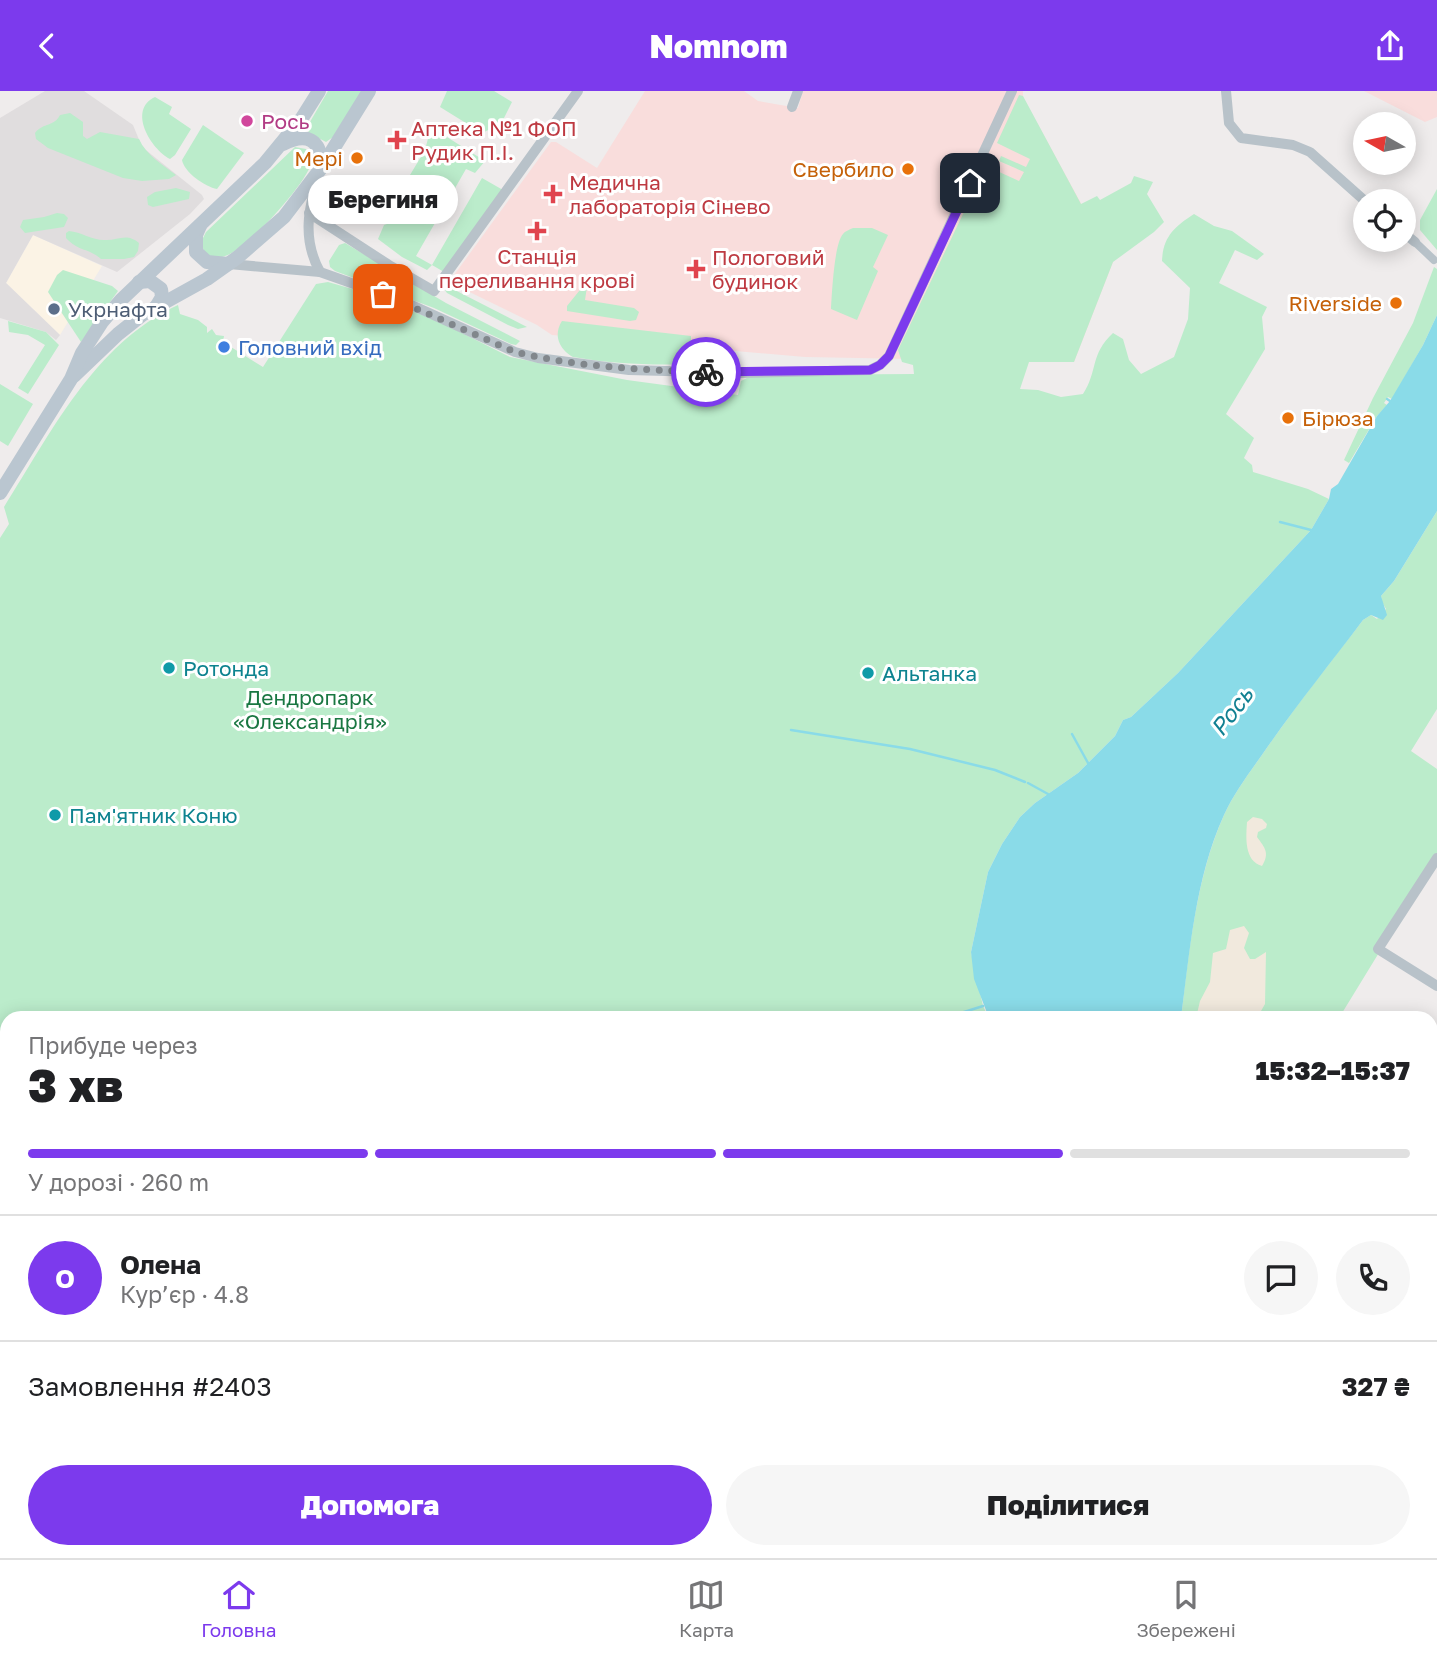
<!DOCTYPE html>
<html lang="uk">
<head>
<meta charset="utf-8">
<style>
	body { margin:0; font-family:"Golos Text",sans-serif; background:#f6f6f6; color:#202124; height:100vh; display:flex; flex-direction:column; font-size:26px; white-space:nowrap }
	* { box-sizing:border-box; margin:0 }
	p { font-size:23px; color:#757577 }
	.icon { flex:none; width:38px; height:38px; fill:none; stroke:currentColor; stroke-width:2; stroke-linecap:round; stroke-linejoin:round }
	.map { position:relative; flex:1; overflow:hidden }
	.side { position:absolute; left:0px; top:920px; width:1438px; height:548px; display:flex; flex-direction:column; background:#fff; border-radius:21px 21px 0 0; box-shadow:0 4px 18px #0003 }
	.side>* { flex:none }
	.needle { width:46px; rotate:279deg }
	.controls { position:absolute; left:1353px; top:21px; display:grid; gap:14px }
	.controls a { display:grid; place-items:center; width:63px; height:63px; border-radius:50%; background:#fff; box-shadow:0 4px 18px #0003; font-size:35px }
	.pin { position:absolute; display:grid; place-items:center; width:60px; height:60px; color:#fff; margin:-30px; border-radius:14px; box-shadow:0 4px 10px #0006 }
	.courier { position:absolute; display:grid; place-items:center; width:70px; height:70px; margin:-35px; border:5px solid #7c3aed; border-radius:50%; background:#fff; color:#222; box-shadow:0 2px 9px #0007 }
	.bubble { position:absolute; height:49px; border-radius:24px; background:#fff; box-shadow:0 4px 18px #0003; font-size:23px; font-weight:800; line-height:49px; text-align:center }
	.headline em { font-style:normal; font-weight:800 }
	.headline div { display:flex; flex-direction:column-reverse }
	.headline { display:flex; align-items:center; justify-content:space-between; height:119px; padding:0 28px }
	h1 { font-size:46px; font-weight:800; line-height:52px }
	.bar { display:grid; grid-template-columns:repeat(4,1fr); gap:10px 7px; align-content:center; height:84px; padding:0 28px }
	.bar i { height:9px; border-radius:5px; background:#e0e0e0 }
	.bar .on { background:#7c3aed }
	.bar p { grid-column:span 4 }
	.line { display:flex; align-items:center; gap:18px; padding:0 28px; border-top:2px solid #e0e0e0 }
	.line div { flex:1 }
	.round { display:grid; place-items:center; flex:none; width:74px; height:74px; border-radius:37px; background:#f6f6f6 }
	.primary-button { display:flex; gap:14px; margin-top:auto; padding:14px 28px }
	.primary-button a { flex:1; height:80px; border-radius:42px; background:#7c3aed; color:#fff; font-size:28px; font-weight:800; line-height:80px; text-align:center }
	.primary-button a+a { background:#f6f6f6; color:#202124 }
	header { display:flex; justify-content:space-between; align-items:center; height:91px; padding:0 28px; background:#7c3aed; color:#fff; font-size:32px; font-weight:800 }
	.tab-bar { display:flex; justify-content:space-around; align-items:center; height:98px; border-top:2px solid #e0e0e0; background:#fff; font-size:19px; color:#757577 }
	.tab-bar a { display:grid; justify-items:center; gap:4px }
	.tab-bar .on { color:#7c3aed }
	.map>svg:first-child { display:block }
</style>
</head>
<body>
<header><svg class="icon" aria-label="back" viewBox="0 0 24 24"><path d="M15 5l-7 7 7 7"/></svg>Nomnom<svg class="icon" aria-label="share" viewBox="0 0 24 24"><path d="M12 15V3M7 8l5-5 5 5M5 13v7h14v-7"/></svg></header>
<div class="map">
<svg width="1437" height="1467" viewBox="0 0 1437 1467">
	<rect width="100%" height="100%" fill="#efecec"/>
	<!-- commercial -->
	<path fill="#fbf3e5" d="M33,144l69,31 -42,69 -54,-52z"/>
	<!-- education -->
	<path fill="#e0ddde" d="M45,0h39l49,34 9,22 60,48 2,4 -14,15 -73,58 -84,-37 -27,48 54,52 -4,5 -10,-8 -46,-14v-200z"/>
	<!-- medical -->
	<g fill="#f9dddc">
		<path d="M645,0h99l14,10 40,7 5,-17h220v6l90,165 -39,100 -269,-5 -253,-22 -15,-10 -88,-43 102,-140h5l41,26z"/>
		<path d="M1364,0h73v26l-12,5z"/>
	</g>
	<!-- green -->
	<g fill="#bbeccb">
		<path d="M328,0h34l-29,46 -7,5 -17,-9 -2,-6z"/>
		<path d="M447,0h47l18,11 -11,22 -19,9 -42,-26z"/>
		<path d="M1019,4l4,1 58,108 16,-8 3,4 31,-17 3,-7 19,6 -6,12 17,28 -10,10 -41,30 -39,100h-45l-9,27 18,1 23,7 22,-3c15,-23 7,-40 30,-61l10,6 6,21 12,14 33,-17 14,-38 2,-31 -28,-27c1,-24 12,-34 32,-47l20,12 18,5 32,23 -7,6 -22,-10 -16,33 48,24 -5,10 3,32 -39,65 28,24 -10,20 8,7 1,7 55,17 21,10 -18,31 -133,143 -47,44 -8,3 -8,16 -37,37 -43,30 -15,14 -18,27 -14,28 -17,80 12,54 6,12 -982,1v533h1084l5,6h-1096v-1020l9,-14 -5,-17c47,-74 90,-163 174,-202l2,9 18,6 9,7v6l5,-4 4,6 8,1 -1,6 40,25 53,-83 12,-2 42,12 72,29 68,34 117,23 111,15 3,-14 12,-6 161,-1 -1,-9 -11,-3 -4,-12 88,-184 33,15 5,-9 -25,-11 2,-5 25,11 4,-8 -33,-16z"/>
		<path d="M155,6l17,10 -3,7 22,15 -16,26 -5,4c-19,-10 -43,-49 -15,-62z"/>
		<path d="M70,22l13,9v14l4,3 13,-7 39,7c7,16 23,25 37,36l-7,4 -27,2 -19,-3 -75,-30 -12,-9 -1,-6c9,-11 19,-6 25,-18z"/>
		<path d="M203,34l41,28 -27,36c-12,-2 -33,-17 -35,-29z"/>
		<path d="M431,36l54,34 -10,12 -9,-4 -50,87 16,9 50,-87 21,12 -59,82 -12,-7 -5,5 -25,-13 -24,-18 6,-14 23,-8 5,-9 -5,-3 1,-3 -7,-1 -3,-6 27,-45z"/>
		<path d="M295,56l11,2 7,9c-3,23 -66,91 -88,98 -11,4 -18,0 -23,-9l1,-9 3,-6z"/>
		<path d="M176,97l14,4 -1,7 -36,8 -5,-2 -1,-8 8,-5z"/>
		<path d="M1437,98v61l-17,-20v-10z"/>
		<path d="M57,122l7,1 4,4 -4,9 -39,6 -5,-6 3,-7 21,-3z"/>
		<path d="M853,137h19l16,7 -15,32 5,4 -21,49 -26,-11c1,-15 3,-65 12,-75 2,-3 6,-4 10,-6z"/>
		<path d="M69,140c12,1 23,9 35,9 14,1 22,-8 35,3l-1,8 -4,6 -10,2h-23c-12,-11 -22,-7 -35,-21v-5z"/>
		<path d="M345,152l101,60 74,38 -4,4 -5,-1 -77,-36 -99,-37 -5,-4 -1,-6 10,-16z"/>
		<path d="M1434,176l3,2v46l-14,30 -31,54 -4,-2 -4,6 3,2 -10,11 -28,47 -5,-3 29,-62 40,-75z"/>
		<path d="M63,179l49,16 6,5 -37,51 -33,-50 9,-17z"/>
		<path d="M588,189l-3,20 49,8 5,4 -3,8 -6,1 -63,-10v-5z"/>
		<path d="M445,194l82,42 -9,2 -10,-4 -61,-32 -3,-4z"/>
		<path d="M8,230l38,11 13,13 -31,49 -10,-6 27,-43 -17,-10 -19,-3z"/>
		<path d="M562,230l129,15v6l23,3 -2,18c-48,3 -93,2 -139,-6 -14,-8 -20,-22 -11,-36z"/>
		<path d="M0,293l33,20 -25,42 -8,-5z"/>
		<path d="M1437,420v198l-26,42 26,18v89l-98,160 -158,1c8,-67 15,-142 43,-204 10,-22 26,-43 40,-63 31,-45 66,-89 99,-132l8,-5 6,4 9,-10 -4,-7 -1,-6 13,-15z"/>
		<path d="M1432,1249l5,1v217h-250v-6h245z"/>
	</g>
	<!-- sand -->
	<g fill="#f1e9dd">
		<path d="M1253,726l9,2 5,5 -1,4 -8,4 -1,5c8,11 13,16 5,29 -18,-5 -16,-29 -15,-44z"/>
		<path d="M1244,835l5,7 -5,15 6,11h5l11,-7 -1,52 -8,14h-61l4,-17 10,-19 3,-29 13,-4 4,-19z"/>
	</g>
	<!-- water -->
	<g fill="#8adbe8">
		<path d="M1437,224v196l-43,70 -13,15 6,19 -4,5 -12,-5 -8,5c-33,44 -68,87 -99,132 -14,20 -30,41 -40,63 -29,64 -34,136 -43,203h-192l-15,-39 -3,-27 17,-80 14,-28 18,-27 15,-14 43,-30 37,-37 8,-16 8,-3 47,-44 133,-143 18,-31 2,-10 7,-5 39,-68 13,-15 33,-56z"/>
		<path d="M1091,1461h96l-1,6h-90z"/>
	</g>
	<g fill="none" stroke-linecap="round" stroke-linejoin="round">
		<!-- stream -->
		<g stroke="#8adbe8" stroke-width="2.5">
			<path d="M1387,308l3,2"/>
			<path d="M1280,431l31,8"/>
			<path d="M791,639l119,19 85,21 30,12"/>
			<path d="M1072,643l16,29"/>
			<path d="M1028,692l20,11"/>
			<path d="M942,928l41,-13"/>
		</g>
		<!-- pedestrian -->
		<path stroke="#b8c2c9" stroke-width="8" d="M1415,151l19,18"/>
		<!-- minor -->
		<g stroke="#b8c2c9" stroke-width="10">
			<path d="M1226,0l3,32 12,15 52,7 17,7 55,49"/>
			<path d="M792,16l6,-16"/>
			<path d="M319,83c-11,35 -17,65 1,98"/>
			<path d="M309,122l80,52 45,26 144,-200"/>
			<path d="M1404,142l11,9"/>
			<path d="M229,173l91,8 85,30 110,50 23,6 91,12 109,3 132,-3 10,-5 9,-9 123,-265"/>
			<path d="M1437,767l-59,91 59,37"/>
			<path d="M1432,1091l5,2"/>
		</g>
		<!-- secondary -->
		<g stroke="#bac6d0" stroke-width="14">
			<path d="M283,53c24,-12 38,-5 39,23"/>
			<path d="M200,135l-4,9v17l11,10 21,2"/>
			<path d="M139,191l11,-1 11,8 1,8 -6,10"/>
			<path d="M74,285l44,-42 24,-19 65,-36 31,-22 46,-40 38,-50 47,-76"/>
			<path d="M0,402l71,-114 11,-26 20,-31 19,-22 144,-137 37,-45 17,-27"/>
		</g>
	</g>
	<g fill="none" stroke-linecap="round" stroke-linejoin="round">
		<!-- done -->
		<path stroke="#81878c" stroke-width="7" stroke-dasharray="0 12.6" d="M383,203l132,58c63,15 126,18 191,20"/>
		<!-- route -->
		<path stroke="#7c3aed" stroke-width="9" d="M706,281l164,-2 10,-5 9,-9 81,-173"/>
	</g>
	<!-- markers -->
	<circle fill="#d1479c" stroke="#fff" stroke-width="2.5" cx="247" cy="30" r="7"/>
	<g fill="#e0444e" stroke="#fff" stroke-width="2.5">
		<path d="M393.5 38.5h7v7h7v7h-7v7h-7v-7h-7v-7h7z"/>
		<path d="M549.5 92.5h7v7h7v7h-7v7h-7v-7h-7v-7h7z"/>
		<path d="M533.5 129.5h7v7h7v7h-7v7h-7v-7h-7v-7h7z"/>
		<path d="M692.5 167.5h7v7h7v7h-7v7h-7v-7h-7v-7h7z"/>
	</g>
	<g fill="#e8710a" stroke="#fff" stroke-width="2.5">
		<circle cx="357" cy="67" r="7"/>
		<circle cx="908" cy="78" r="7"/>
		<circle cx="1396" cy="212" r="7"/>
		<circle cx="1288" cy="327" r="7"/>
	</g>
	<circle fill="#5c6f8a" stroke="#fff" stroke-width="2.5" cx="54" cy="218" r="7"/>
	<circle fill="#3f7fe0" stroke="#fff" stroke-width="2.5" cx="224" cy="256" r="7"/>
	<g fill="#0f9aa8" stroke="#fff" stroke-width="2.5">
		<circle cx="169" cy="577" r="7"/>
		<circle cx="868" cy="582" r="7"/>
		<circle cx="55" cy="724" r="7"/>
	</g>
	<g text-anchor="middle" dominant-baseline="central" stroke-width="6" stroke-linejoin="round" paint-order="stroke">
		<!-- hotel labels -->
		<g font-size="21" fill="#b23c85" stroke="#fff" text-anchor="start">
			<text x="261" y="30">Рось</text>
		</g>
		<!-- health labels -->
		<g font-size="21" fill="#be3a42" stroke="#fff" text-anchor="start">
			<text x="411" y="37">Аптека №1 ФОП<tspan x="411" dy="24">Рудик П.І.</tspan></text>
			<text x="569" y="91">Медична<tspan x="569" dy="24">лабораторія Сінево</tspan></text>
			<text x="537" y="165" text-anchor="middle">Станція<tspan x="537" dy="24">переливання крові</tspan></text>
			<text x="712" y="166">Пологовий<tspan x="712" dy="24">будинок</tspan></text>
		</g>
		<!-- food labels -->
		<g font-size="21" fill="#c56008" stroke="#fff" text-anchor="end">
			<text x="343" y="67">Мері</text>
			<text x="894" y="78">Свербило</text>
			<text x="1382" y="212">Riverside</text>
			<text x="1302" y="327" text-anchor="start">Бірюза</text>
		</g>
		<!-- service labels -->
		<g font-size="21" fill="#4e5e75" stroke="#fff" text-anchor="start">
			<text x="68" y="218">Укрнафта</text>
		</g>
		<!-- shop labels -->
		<g font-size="21" fill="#366cbe" stroke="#fff" text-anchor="start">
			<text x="238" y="256">Головний вхід</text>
		</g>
		<!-- culture labels -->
		<g font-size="21" fill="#0d838f" stroke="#fff" text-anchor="start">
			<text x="183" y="577">Ротонда</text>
			<text x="882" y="582">Альтанка</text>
			<text x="69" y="724">Пам'ятник Коню</text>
		</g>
		<!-- park labels -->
		<g font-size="21" fill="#1a7742" stroke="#fff">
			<text x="310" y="606">Дендропарк<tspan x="310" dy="24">«Олександрія»</tspan></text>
		</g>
		<!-- water labels -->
		<g font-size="23" font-style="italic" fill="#118092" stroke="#fff">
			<text transform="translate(1231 620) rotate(-53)">Рось</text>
		</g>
	</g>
</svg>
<div class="controls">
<a><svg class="needle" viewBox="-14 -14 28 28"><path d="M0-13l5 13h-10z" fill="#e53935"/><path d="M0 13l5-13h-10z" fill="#757577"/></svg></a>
<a><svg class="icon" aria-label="locate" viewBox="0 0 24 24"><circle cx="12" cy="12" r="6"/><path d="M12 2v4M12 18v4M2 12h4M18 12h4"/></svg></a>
</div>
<div class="pin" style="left:383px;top:203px;background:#ea580c"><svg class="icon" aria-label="bag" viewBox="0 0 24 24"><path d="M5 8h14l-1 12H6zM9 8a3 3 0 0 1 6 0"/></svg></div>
<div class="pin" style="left:970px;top:92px;background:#1f2937"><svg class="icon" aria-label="home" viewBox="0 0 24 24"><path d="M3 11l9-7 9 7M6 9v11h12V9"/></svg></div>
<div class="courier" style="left:706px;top:281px"><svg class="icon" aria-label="bike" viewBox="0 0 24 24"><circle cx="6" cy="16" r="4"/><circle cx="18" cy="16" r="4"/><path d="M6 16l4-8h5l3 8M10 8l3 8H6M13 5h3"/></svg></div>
<div class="bubble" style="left:308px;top:84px;width:150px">Берегиня</div>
<section class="side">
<div class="headline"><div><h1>3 хв</h1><p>Прибуде через</p></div><em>15:32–15:37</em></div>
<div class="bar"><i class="on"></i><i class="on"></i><i class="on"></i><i></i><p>У дорозі · 260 m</p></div>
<div class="line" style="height:126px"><b class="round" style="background:#7c3aed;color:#fff">О</b><div><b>Олена</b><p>Кур’єр · 4.8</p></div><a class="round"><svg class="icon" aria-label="chat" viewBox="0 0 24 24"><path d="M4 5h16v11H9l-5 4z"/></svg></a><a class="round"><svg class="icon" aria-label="phone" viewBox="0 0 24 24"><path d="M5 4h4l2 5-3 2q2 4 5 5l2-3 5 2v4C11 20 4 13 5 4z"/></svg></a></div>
<div class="line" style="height:91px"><div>Замовлення #2403</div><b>327 ₴</b></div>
<div class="primary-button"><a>Допомога</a><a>Поділитися</a></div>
</section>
</div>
<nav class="tab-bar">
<a class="on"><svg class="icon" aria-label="home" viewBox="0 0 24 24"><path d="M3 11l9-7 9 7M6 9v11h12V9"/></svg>Головна</a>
<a><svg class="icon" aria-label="map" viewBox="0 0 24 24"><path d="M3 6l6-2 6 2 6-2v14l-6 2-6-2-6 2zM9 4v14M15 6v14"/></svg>Карта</a>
<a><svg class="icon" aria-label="saved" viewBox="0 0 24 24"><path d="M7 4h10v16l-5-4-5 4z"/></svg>Збережені</a>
</nav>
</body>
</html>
